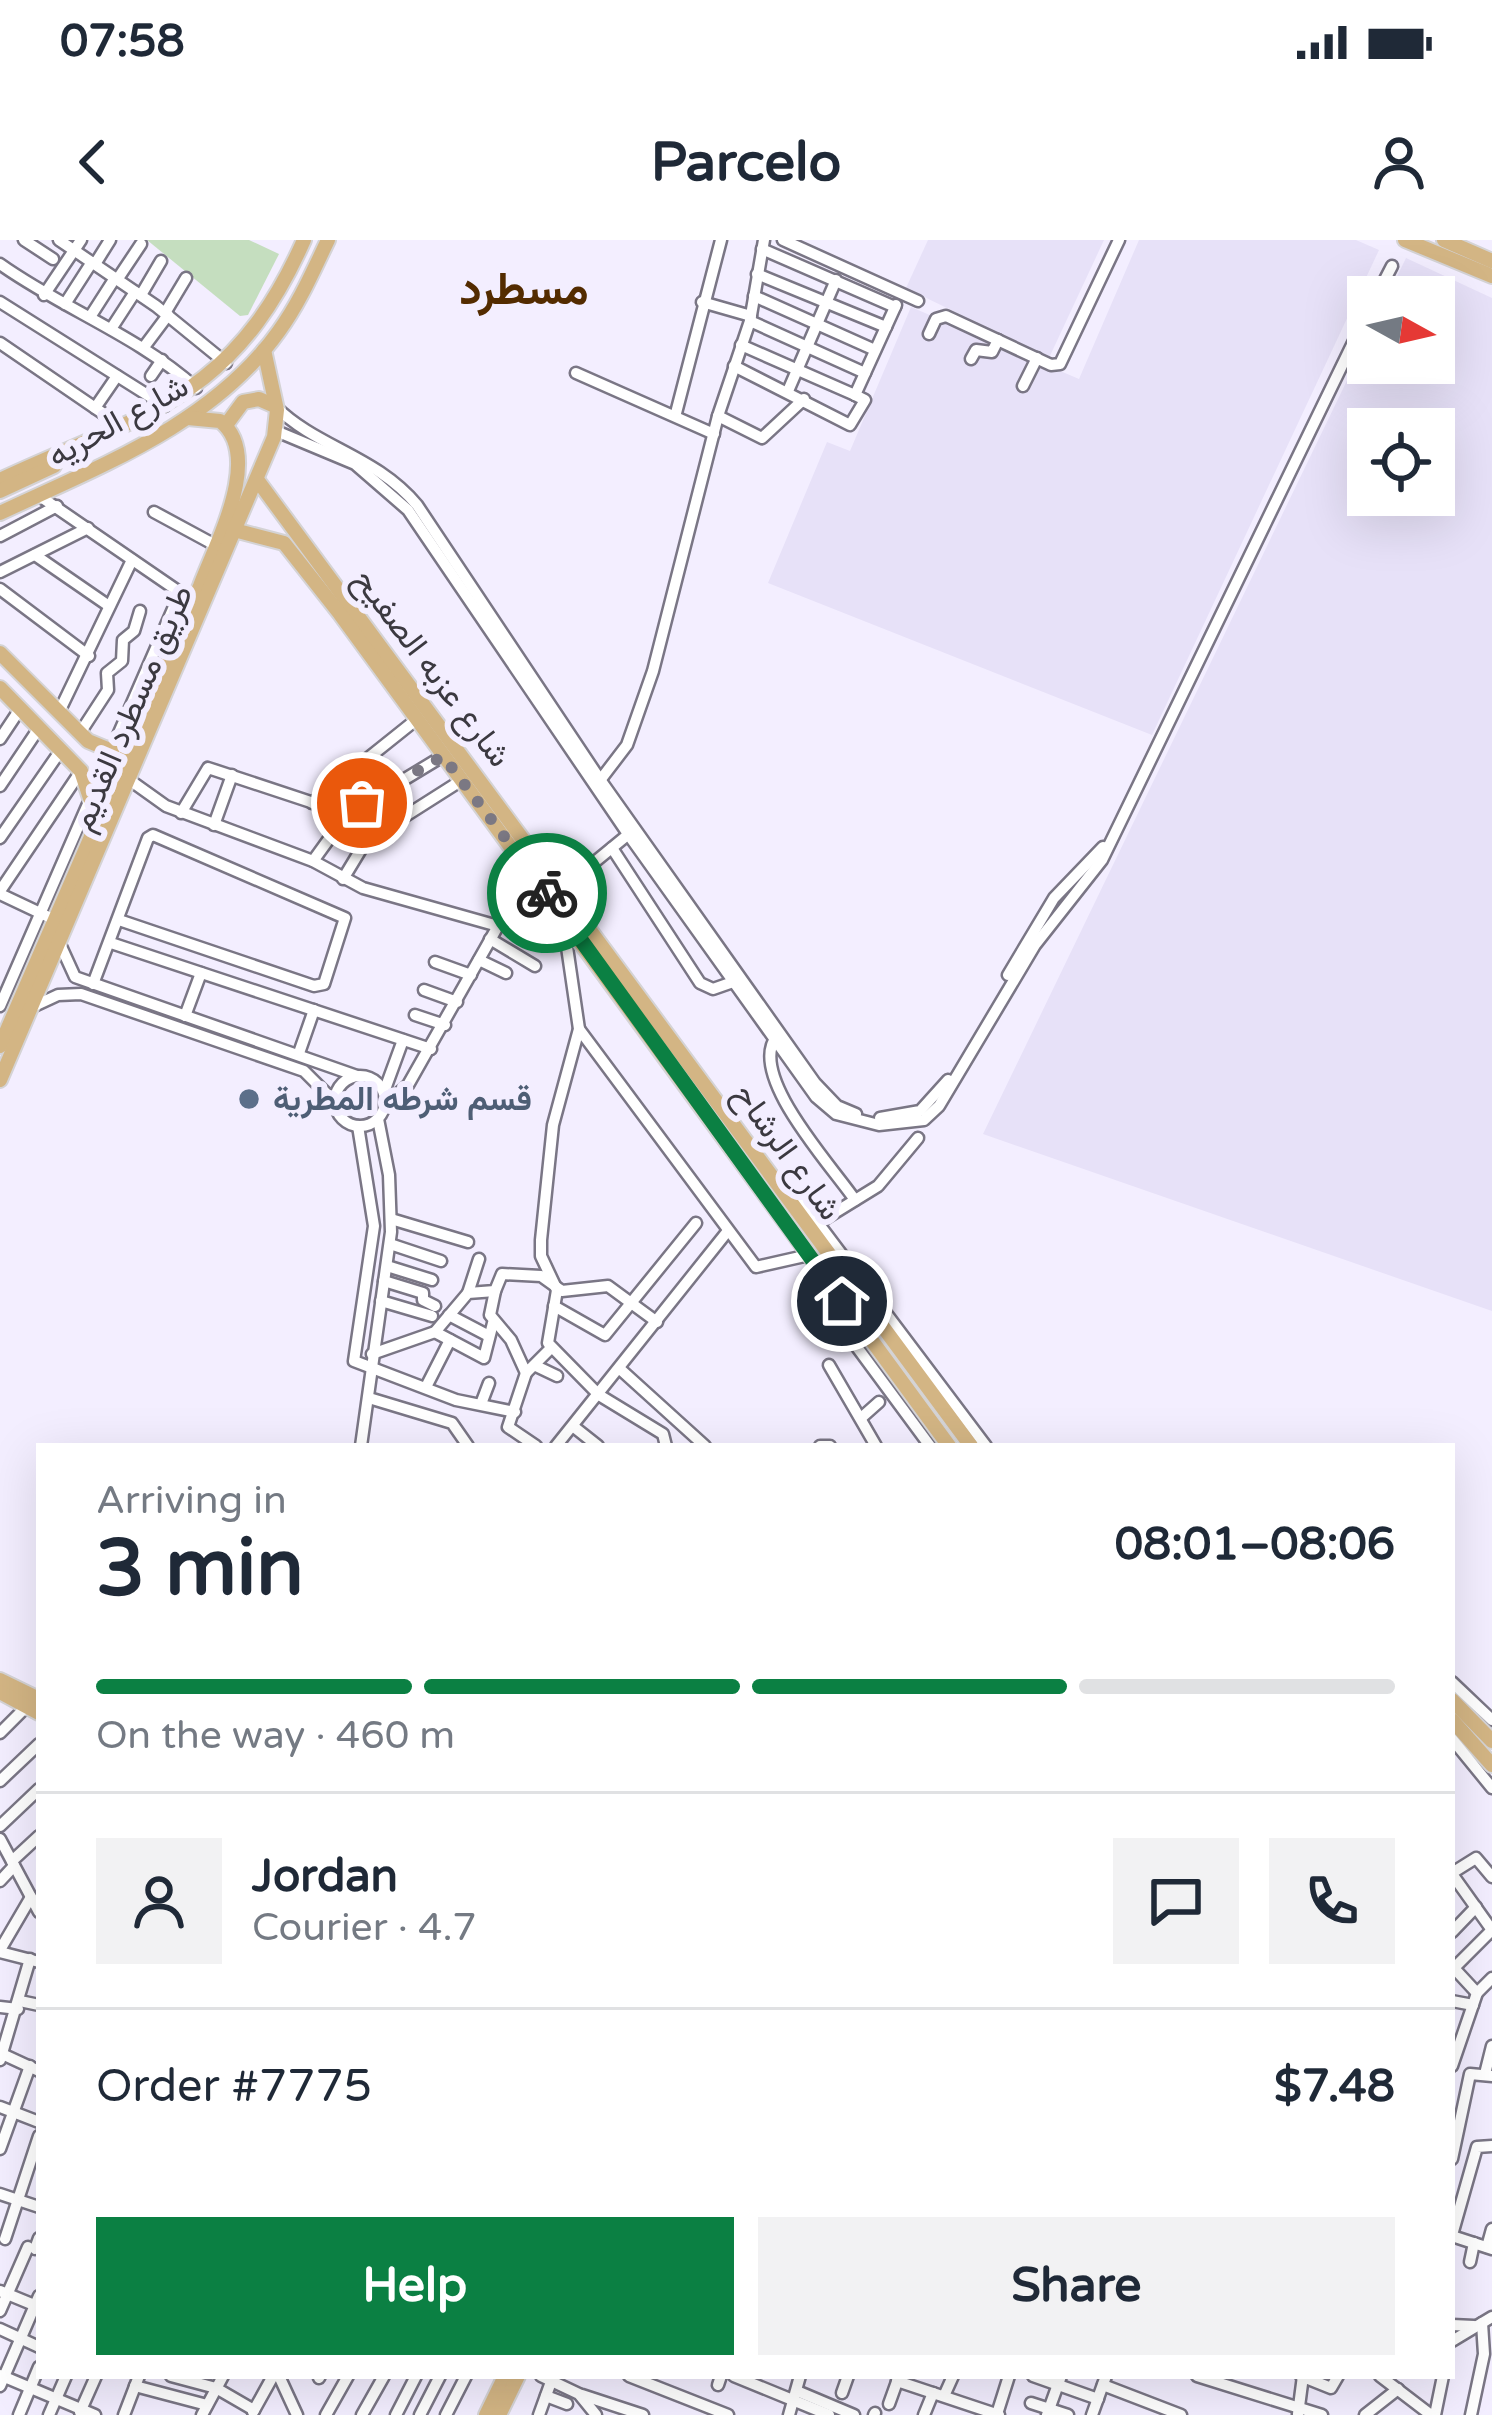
<!DOCTYPE html>
<html lang="en">
<head>
<meta charset="utf-8">
<style>
	body { margin:0; font-family:"Varela Round",Vazirmatn,sans-serif; background:#f2f2f3; color:#1f2937; height:100vh; display:flex; flex-direction:column; font-size:45px; white-space:nowrap }
	* { box-sizing:border-box; margin:0 }
	p { font-size:39px; color:#747a83 }
	.icon { flex:none; width:66px; height:66px; fill:none; stroke:currentColor; stroke-width:2; stroke-linecap:round; stroke-linejoin:round }
	.map { position:relative; flex:1; overflow:hidden }
	.panel { position:absolute; left:36px; top:1203px; width:1419px; height:936px; display:flex; flex-direction:column; background:#fff; border-radius:0px; box-shadow:0 12px 48px #0002 }
	.panel>* { flex:none }
	.needle { width:78px; rotate:98deg }
	.buttons { position:absolute; left:1347px; top:36px; display:grid; gap:24px }
	.buttons a { display:grid; place-items:center; width:108px; height:108px; border-radius:0px; background:#fff; box-shadow:0 12px 48px #0002; font-size:60px }
	.pin { position:absolute; display:grid; place-items:center; width:102px; height:102px; color:#fff; margin:-51px; border:6px solid #fff; border-radius:50%; box-shadow:0 3px 12px #0007 }
	.courier { position:absolute; display:grid; place-items:center; width:120px; height:120px; margin:-60px; border:9px solid #0b8043; border-radius:50%; background:#fff; color:#222; box-shadow:0 3px 15px #0007 }
	.overview em { font-style:normal; font-weight:700 }
	.overview div { display:flex; flex-direction:column-reverse }
	.overview { display:flex; align-items:center; justify-content:space-between; height:204px; padding:0 60px }
	h1 { font-size:78px; font-weight:700; line-height:90px }
	.bar { display:grid; grid-template-columns:repeat(4,1fr); gap:18px 12px; align-content:center; height:144px; padding:0 60px }
	.bar i { height:15px; border-radius:9px; background:#e0e1e3 }
	.bar .current { background:#0b8043 }
	.bar p { grid-column:span 4 }
	.line { display:flex; align-items:center; gap:30px; padding:0 60px; border-top:3px solid #e0e1e3 }
	.line div { flex:1 }
	.round { display:grid; place-items:center; flex:none; width:126px; height:126px; border-radius:0px; background:#f2f2f3 }
	.cta { display:flex; gap:24px; margin-top:auto; padding:24px 60px }
	.cta a { flex:1; height:138px; border-radius:0px; background:#0b8043; color:#fff; font-size:48px; font-weight:700; line-height:138px; text-align:center }
	.cta a+a { background:#f2f2f3; color:#1f2937 }
	.status { display:flex; justify-content:space-between; align-items:center; height:84px; padding:0 60px; background:#fff; direction:ltr }
	.status svg { height:33px; fill:currentColor }
	header { display:flex; justify-content:space-between; align-items:center; height:156px; padding:0 60px; background:#fff; font-size:54px; font-weight:700 }
	.map>svg:first-child { display:block }
</style>
</head>
<body>
<div class="status"><b>07:58</b><svg viewBox="0 0 49 12"><path d="M0 12V9h3v3zM5 12V6h3v6zM10 12V3h3v9zM15 12V0h3v12zM26 1h20v11H26zM47 4h2v5h-2z"/></svg></div>
<header><svg class="icon" aria-label="back" viewBox="0 0 24 24"><path d="M15 5l-7 7 7 7"/></svg>Parcelo<svg class="icon" aria-label="person" viewBox="0 0 24 24"><circle cx="12" cy="8" r="4"/><path d="M4 21q1-7 8-7t8 7"/></svg></header>
<div class="map">
<svg width="1492" height="2175" viewBox="0 0 1492 2175">
	<rect width="100%" height="100%" fill="#f3eeff"/>
	<!-- built -->
	<g fill="#e7e1f8" fill-rule="evenodd">
		<path d="M928,0h176l-55,118 -143,-70z"/>
		<path d="M1139,0h217l23,10 -227,485 -384,-152 59,-141 23,9 61,-144 168,72z"/>
		<path d="M1406,18l86,40v1013l-509,-177 385,-797v26h66v-66h-47zM1434,189v66h-66v-66z"/>
	</g>
	<!-- green -->
	<path fill="#c5debf" d="M147,0h102l30,14 -31,61 -8,1z"/>
	<g fill="none" stroke-linecap="round" stroke-linejoin="round">
		<!-- minor casing -->
		<g stroke="#7a7685" stroke-width="15">
			<g id="minor">
				<path d="M24,0l29,19"/>
				<path d="M59,0l97,66 70,57"/>
				<path d="M783,0l135,61"/>
				<path d="M762,9l133,58"/>
				<path d="M0,24c63,45 137,71 196,124"/>
				<path d="M95,24l15,-24"/>
				<path d="M757,34l129,53"/>
				<path d="M117,40l24,-36"/>
				<path d="M44,55l37,-55"/>
				<path d="M141,55l20,-34"/>
				<path d="M754,56l121,54"/>
				<path d="M1376,57l16,-31"/>
				<path d="M0,62l165,104"/>
				<path d="M702,62l49,14"/>
				<path d="M65,64l27,-42"/>
				<path d="M165,73l21,-35"/>
				<path d="M90,77l25,-39"/>
				<path d="M750,81l115,52"/>
				<path d="M111,89l24,-37"/>
				<path d="M929,94l7,-15 10,-3 105,49 9,-1 59,-124"/>
				<path d="M0,103l123,84"/>
				<path d="M741,105l114,50"/>
				<path d="M144,107l24,-32"/>
				<path d="M971,119l5,-9 16,2 6,-12"/>
				<path d="M734,126l116,59 15,-25 -10,-5"/>
				<path d="M576,133l138,61"/>
				<path d="M151,136l11,-16"/>
				<path d="M1023,146l14,-28"/>
				<path d="M788,151l48,-111"/>
				<path d="M855,155l41,-90"/>
				<path d="M275,166c42,42 100,49 142,99l184,276 214,302 22,23 19,8"/>
				<path d="M95,168l22,-32"/>
				<path d="M676,173l45,-173"/>
				<path d="M718,176l44,22 42,-39"/>
				<path d="M276,191l79,33 53,46 220,324 188,263 20,17 43,11 45,-5 15,-14 96,-161 67,-85 266,-548"/>
				<path d="M38,255l153,105"/>
				<path d="M154,272l61,33"/>
				<path d="M0,296l57,-30"/>
				<path d="M35,315l74,51"/>
				<path d="M0,332l88,-44"/>
				<path d="M0,349l89,67"/>
				<path d="M59,472l73,-152"/>
				<path d="M80,493l28,-43 -1,-17 15,-12 1,-21 11,-9 6,-20"/>
				<path d="M0,499l20,-30"/>
				<path d="M131,541l35,25 147,55 50,27 135,38"/>
				<path d="M598,543l29,-38 26,-74 65,-255 32,-95 14,-81"/>
				<path d="M0,546l39,-58"/>
				<path d="M312,563l105,-84"/>
				<path d="M181,573l27,-45 139,46"/>
				<path d="M214,585l18,-50"/>
				<path d="M0,598l61,-88"/>
				<path d="M612,608l88,135 13,6 20,-7"/>
				<path d="M313,621l34,-47 96,-58"/>
				<path d="M343,639l23,-38 96,-61"/>
				<path d="M563,648l67,-55"/>
				<path d="M0,651l81,-120"/>
				<path d="M0,654l55,26"/>
				<path d="M572,687l-5,20 12,82 -26,96 -12,115v16l16,34 -9,53 51,52 64,39 3,12"/>
				<path d="M490,699l45,27"/>
				<path d="M59,702l16,35 282,99"/>
				<path d="M111,703l320,106"/>
				<path d="M479,720l27,13"/>
				<path d="M435,722l36,13"/>
				<path d="M1008,735l46,-77 49,-51"/>
				<path d="M93,744l55,-146 5,-3 192,83 -21,66 -10,2 -195,-66"/>
				<path d="M424,750l33,12"/>
				<path d="M0,766l173,-397 20,-7"/>
				<path d="M30,768l28,-13 23,-1 223,77 31,31"/>
				<path d="M415,775l30,10"/>
				<path d="M185,776l16,-43"/>
				<path d="M579,789l177,238 53,-12"/>
				<path d="M777,796c-31,38 54,129 78,164"/>
				<path d="M299,813l15,-43"/>
				<circle cx="360" cy="861" r="25"/>
				<path d="M384,852l19,-52"/>
				<path d="M385,865l23,-20 90,-159 20,-15 36,-8"/>
				<path d="M880,878l40,-7 28,-31"/>
				<path d="M358,886l16,100 -20,135 102,39 59,12"/>
				<path d="M790,953l28,30 168,223"/>
				<path d="M391,979l77,23"/>
				<path d="M818,983l60,-37 40,-48"/>
				<path d="M390,1004l51,17"/>
				<path d="M387,1026l45,14"/>
				<path d="M384,1041l39,12v7l12,6"/>
				<path d="M495,1051l-5,24 21,25 15,33 24,-24"/>
				<path d="M468,1053l11,-34"/>
				<path d="M381,1061l51,15"/>
				<path d="M554,1066l51,29 91,-112"/>
				<path d="M849,1071l2,28 79,107"/>
				<path d="M449,1075l40,21"/>
				<path d="M435,1092l49,26 9,-35"/>
				<path d="M372,1114l63,-22 33,-39 27,-2 7,-17 39,2 21,15 46,-5 49,36"/>
				<path d="M829,1125l47,81"/>
				<path d="M536,1126l21,10"/>
				<path d="M620,1129l85,77"/>
				<path d="M526,1133l-18,54 28,19"/>
				<path d="M427,1145l23,-45"/>
				<path d="M369,1158l83,25 16,23"/>
				<path d="M481,1164l8,-21"/>
				<path d="M861,1178l18,-16"/>
				<path d="M574,1187l24,19"/>
				<path d="M361,1206l30,-214 -2,-57 -11,-56"/>
				<path d="M556,1206l171,-214"/>
				<path d="M820,1206h10"/>
				<path d="M1452,1442l40,38"/>
				<path d="M0,1493l26,-26"/>
				<path d="M1452,1499l40,49"/>
				<path d="M0,1541l39,-37"/>
				<path d="M0,1586l39,-37"/>
				<path d="M0,1599l39,73"/>
				<path d="M12,1621l27,-25"/>
				<path d="M1452,1633l24,-15 16,19"/>
				<path d="M1452,1634l40,56"/>
				<path d="M0,1641l14,-15"/>
				<path d="M1452,1692l24,-25"/>
				<path d="M0,1710l31,-53"/>
				<path d="M0,1712l39,10"/>
				<path d="M1452,1726l25,27"/>
				<path d="M1452,1730l40,-40"/>
				<path d="M20,1761l19,4"/>
				<path d="M1452,1761l21,4"/>
				<path d="M0,1767l18,2"/>
				<path d="M0,1813l39,18"/>
				<path d="M0,1820l30,-101"/>
				<path d="M1452,1826l25,-73 15,-15"/>
				<path d="M1485,1834l7,-28"/>
				<path d="M0,1867l39,15"/>
				<path d="M0,1909l30,-83"/>
				<path d="M1452,1919l18,-85 22,2"/>
				<path d="M0,1954l39,13"/>
				<path d="M1452,1995l25,-88 15,-1"/>
				<path d="M1452,1996l40,13"/>
				<path d="M5,1999l34,-103"/>
				<path d="M1487,2007l5,-18"/>
				<path d="M35,2009l4,-11"/>
				<path d="M1470,2022l4,-19"/>
				<path d="M0,2051l39,16"/>
				<path d="M0,2071l28,-64"/>
				<path d="M1452,2085l22,1"/>
				<path d="M0,2089l39,18"/>
				<path d="M1452,2101l40,-24"/>
				<path d="M0,2135l95,40"/>
				<path d="M171,2136l45,12 38,22"/>
				<path d="M279,2136l18,39"/>
				<path d="M541,2136l38,18 17,21"/>
				<path d="M629,2136l99,39"/>
				<path d="M734,2136l95,39"/>
				<path d="M1033,2136l65,23"/>
				<path d="M1197,2136l125,39"/>
				<path d="M1301,2136l30,12 7,-12"/>
				<path d="M1380,2136l51,39"/>
				<path d="M319,2138l1,-2"/>
				<path d="M897,2141l102,34"/>
				<path d="M718,2145l3,-9"/>
				<path d="M1103,2145l78,30"/>
				<path d="M0,2146l39,-90"/>
				<path d="M135,2146l72,19"/>
				<path d="M797,2151l57,24"/>
				<path d="M842,2153l6,-17"/>
				<path d="M582,2155l61,20"/>
				<path d="M546,2156l21,8"/>
				<path d="M944,2156l9,-20"/>
				<path d="M1031,2163l37,12"/>
				<path d="M889,2164l9,-25"/>
				<path d="M80,2172l16,-36"/>
				<path d="M253,2172l20,-36"/>
				<path d="M997,2174l12,-38"/>
				<path d="M1298,2174l5,-38"/>
				<path d="M19,2175l20,-48"/>
				<path d="M49,2175l17,-39"/>
				<path d="M124,2175l15,-39"/>
				<path d="M202,2175l21,-39"/>
				<path d="M326,2175l22,-39"/>
				<path d="M362,2175l22,-39"/>
				<path d="M396,2175l20,-39"/>
				<path d="M420,2175l20,-39"/>
				<path d="M446,2175l20,-39"/>
				<path d="M539,2175l13,-36"/>
				<path d="M789,2175l11,-39"/>
				<path d="M874,2175l1,-2"/>
				<path d="M924,2175l9,-22"/>
				<path d="M1047,2175l14,-39"/>
				<path d="M1092,2175l14,-39"/>
				<path d="M1365,2175l33,-26"/>
				<path d="M1435,2175l8,-39"/>
				<path d="M1471,2175l13,-61 -2,-31"/>
			</g>
		</g>
		<!-- major casing -->
		<g stroke="#d4d3d5" stroke-width="18">
			<g id="major">
				<path d="M1405,0l87,36"/>
				<path d="M1444,0l48,21"/>
				<path d="M226,185l17,-23 16,-3 16,7"/>
				<path d="M0,240c146,-68 233,-80 304,-240"/>
				<path d="M258,241l713,965"/>
				<path d="M0,251l54,-25"/>
				<path d="M0,273c100,-47 213,-89 279,-182 21,-29 34,-60 49,-91"/>
				<path d="M238,291l46,12 56,71 609,832"/>
				<path d="M0,413l88,88 24,10"/>
				<path d="M0,448l81,83 9,27"/>
				<path d="M0,806l200,-460c16,-43 64,-131 20,-165l-32,-3"/>
				<path d="M0,840l274,-643 3,-27 -13,-60"/>
				<path d="M0,1440l39,19"/>
				<path d="M0,1452l39,21"/>
				<path d="M1452,1460l40,41"/>
				<path d="M1452,1480l40,45"/>
				<path d="M486,2175l19,-39"/>
				<path d="M499,2175l19,-39"/>
			</g>
		</g>
		<!-- minor -->
		<use href="#minor" stroke="#fff" stroke-width="10"/>
		<!-- major -->
		<use href="#major" stroke="#d3b584" stroke-width="14"/>
	</g>
	<g fill="none" stroke-linecap="round" stroke-linejoin="round">
		<!-- done -->
		<path stroke="#7b7883" stroke-width="12" stroke-dasharray="0 21.6" d="M362,563l81,-47 104,137"/>
		<!-- route -->
		<path stroke="#0b8043" stroke-width="15" d="M547,653l295,408"/>
	</g>
	<!-- markers -->
	<circle fill="#5c6f8a" stroke="#f3eeff" stroke-width="4.5" cx="249" cy="859" r="12"/>
	<g text-anchor="middle" dominant-baseline="central" stroke-width="12" stroke-linejoin="round" paint-order="stroke">
		<!-- street labels -->
		<g font-size="33" fill="#3b3940" stroke="#f3eeff">
			<text transform="translate(118 181) rotate(-29)">شارع الحريه</text>
			<text transform="translate(432 428) rotate(53)">شارع عزبه الصفيح</text>
			<text transform="translate(132 468) rotate(-67)">طريق مسطرد القديم</text>
			<text transform="translate(787 912) rotate(54)">شارع الرشاح</text>
		</g>
		<!-- service labels -->
		<g font-size="33" font-weight="bold" fill="#4e5e75" stroke="#f3eeff" text-anchor="start">
			<text x="273" y="859">قسم شرطه المطرية</text>
		</g>
		<!-- district labels -->
		<g font-size="45" font-weight="bold" fill="#532b00" stroke="#f3eeff">
			<text x="524" y="50">مسطرد</text>
		</g>
	</g>
</svg>
<div class="buttons">
<a><svg class="needle" viewBox="-14 -14 28 28"><path d="M0-13l5 13h-10z" fill="#e53935"/><path d="M0 13l5-13h-10z" fill="#747a83"/></svg></a>
<a><svg class="icon" aria-label="locate" viewBox="0 0 24 24"><circle cx="12" cy="12" r="6"/><path d="M12 2v4M12 18v4M2 12h4M18 12h4"/></svg></a>
</div>
<div class="pin" style="left:362px;top:563px;background:#ea580c"><svg class="icon" aria-label="bag" viewBox="0 0 24 24"><path d="M5 8h14l-1 12H6zM9 8a3 3 0 0 1 6 0"/></svg></div>
<div class="pin" style="left:842px;top:1061px;background:#1f2937"><svg class="icon" aria-label="home" viewBox="0 0 24 24"><path d="M3 11l9-7 9 7M6 9v11h12V9"/></svg></div>
<div class="courier" style="left:547px;top:653px"><svg class="icon" aria-label="bike" viewBox="0 0 24 24"><circle cx="6" cy="16" r="4"/><circle cx="18" cy="16" r="4"/><path d="M6 16l4-8h5l3 8M10 8l3 8H6M13 5h3"/></svg></div>
<section class="panel">
<div class="overview"><div><h1>3 min</h1><p>Arriving in</p></div><em>08:01–08:06</em></div>
<div class="bar"><i class="current"></i><i class="current"></i><i class="current"></i><i></i><p>On the way · 460 m</p></div>
<div class="line" style="height:216px"><a class="round"><svg class="icon" aria-label="person" viewBox="0 0 24 24"><circle cx="12" cy="8" r="4"/><path d="M4 21q1-7 8-7t8 7"/></svg></a><div><b>Jordan</b><p>Courier · 4.7</p></div><a class="round"><svg class="icon" aria-label="chat" viewBox="0 0 24 24"><path d="M4 5h16v11H9l-5 4z"/></svg></a><a class="round"><svg class="icon" aria-label="phone" viewBox="0 0 24 24"><path d="M5 4h4l2 5-3 2q2 4 5 5l2-3 5 2v4C11 20 4 13 5 4z"/></svg></a></div>
<div class="line" style="height:156px"><div>Order #7775</div><b>$7.48</b></div>
<div class="cta"><a>Help</a><a>Share</a></div>
</section>
</div>
</body>
</html>
